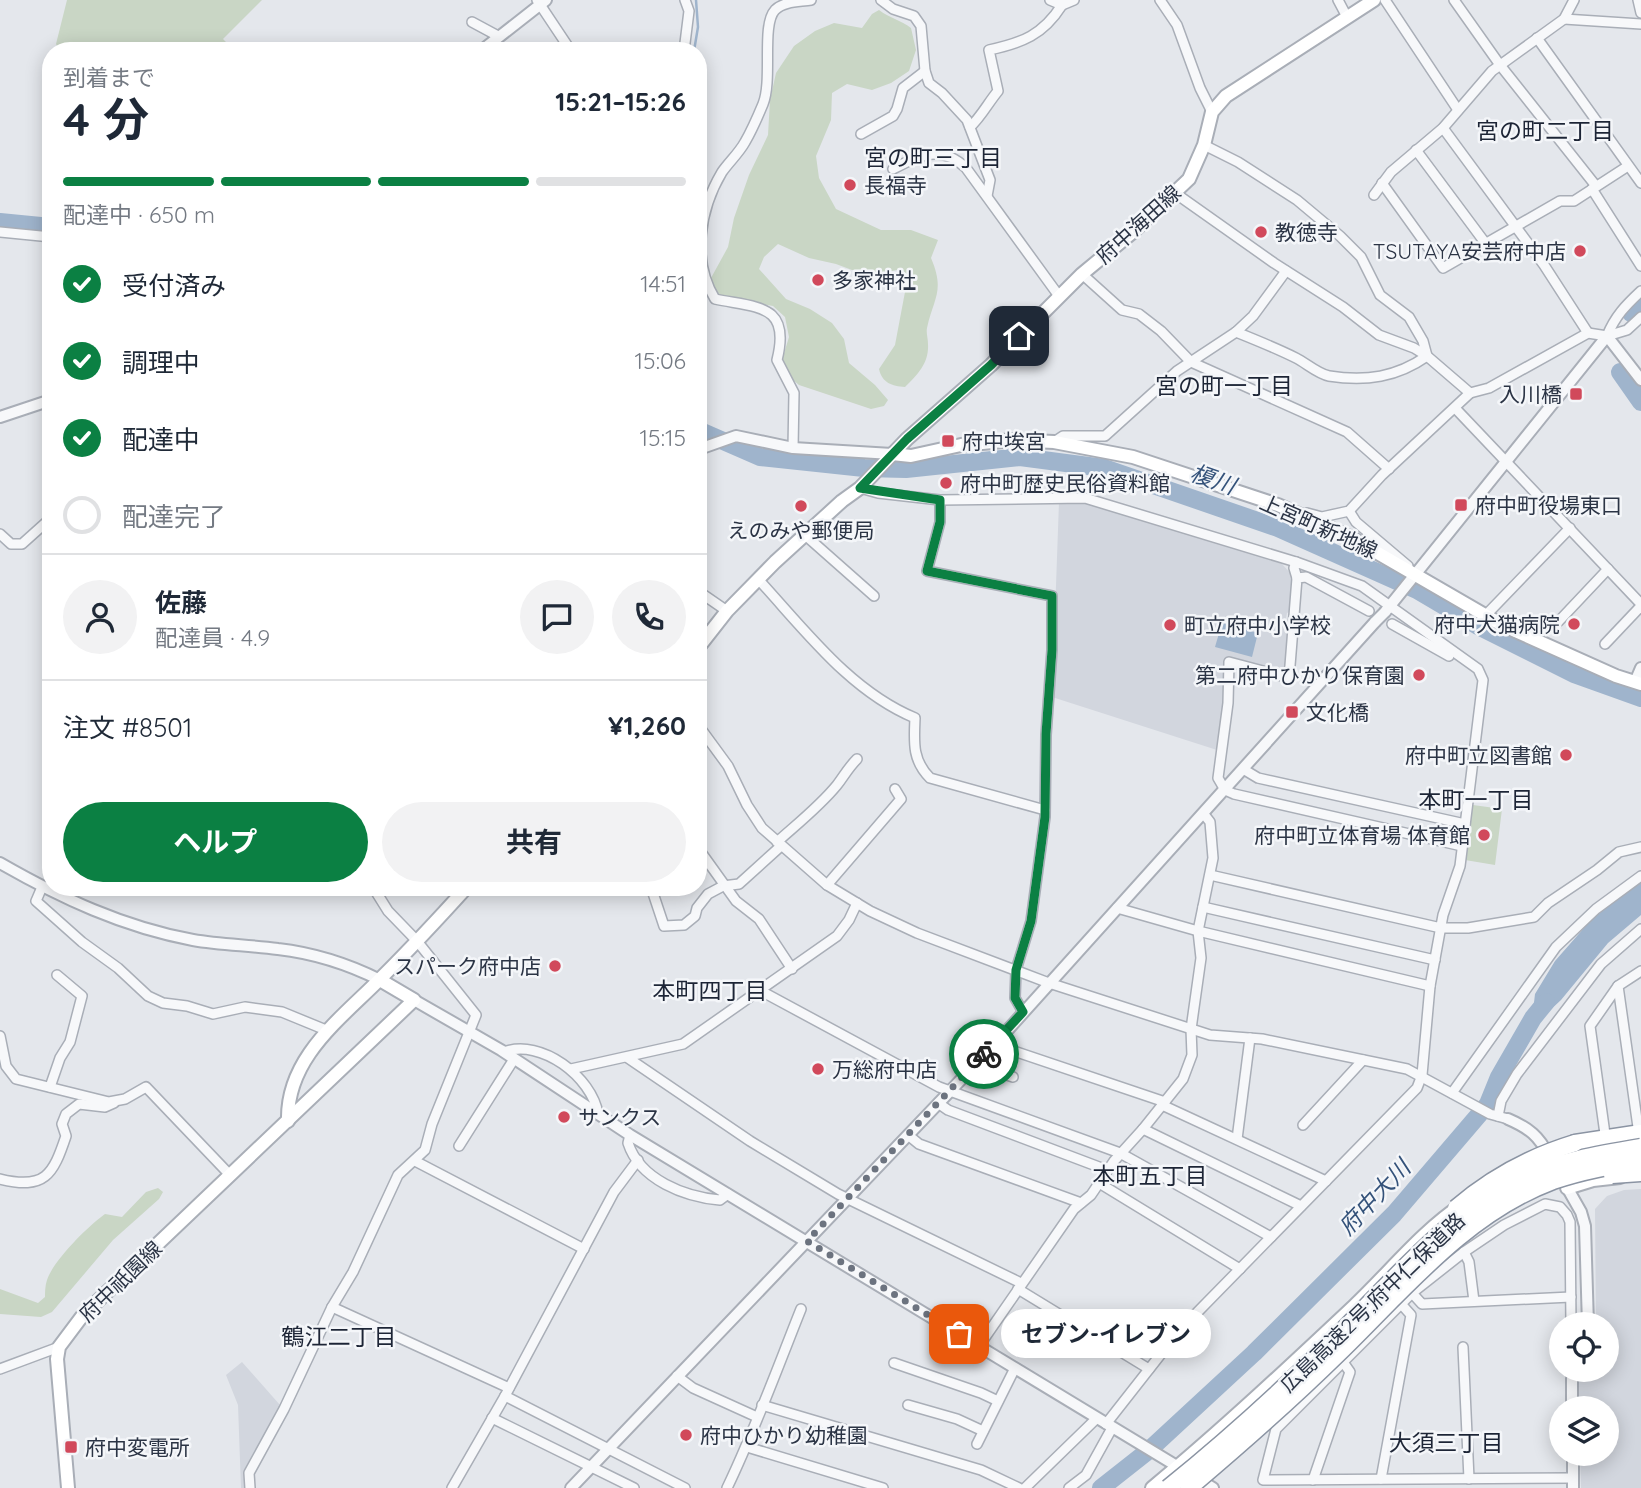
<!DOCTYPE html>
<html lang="ja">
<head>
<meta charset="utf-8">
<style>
	body { margin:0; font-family:Quicksand,"Noto Sans JP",sans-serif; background:#f2f2f3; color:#1f2937; height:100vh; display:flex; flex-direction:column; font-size:26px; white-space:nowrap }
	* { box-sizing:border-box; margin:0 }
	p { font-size:23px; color:#747a83 }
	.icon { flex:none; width:38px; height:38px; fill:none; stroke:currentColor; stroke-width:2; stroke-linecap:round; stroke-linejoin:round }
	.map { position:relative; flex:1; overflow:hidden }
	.sheet { position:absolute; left:42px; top:42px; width:665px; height:854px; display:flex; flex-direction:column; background:#fff; border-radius:28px; box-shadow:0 4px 18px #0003 }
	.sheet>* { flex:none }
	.tools { position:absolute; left:1549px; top:1312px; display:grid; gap:14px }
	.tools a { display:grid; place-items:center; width:70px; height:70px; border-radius:50%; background:#fff; box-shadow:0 4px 18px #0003; font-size:35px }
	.pin { position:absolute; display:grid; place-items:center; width:60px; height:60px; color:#fff; margin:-30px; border-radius:14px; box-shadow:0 4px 10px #0006 }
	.courier { position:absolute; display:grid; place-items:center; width:70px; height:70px; margin:-35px; border:5px solid #0b8043; border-radius:50%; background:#fff; color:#222; box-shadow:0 2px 9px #0007 }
	.bubble { position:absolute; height:49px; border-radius:24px; background:#fff; box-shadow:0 4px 18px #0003; font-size:23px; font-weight:700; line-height:49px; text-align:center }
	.head em { font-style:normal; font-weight:700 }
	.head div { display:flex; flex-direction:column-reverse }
	.head { display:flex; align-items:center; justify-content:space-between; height:119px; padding:0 21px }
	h1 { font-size:46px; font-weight:700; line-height:52px }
	.bar { display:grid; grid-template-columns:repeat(4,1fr); gap:10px 7px; align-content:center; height:84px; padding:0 21px }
	.bar i { height:9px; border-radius:5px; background:#e0e1e3 }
	.bar .selected { background:#0b8043 }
	.bar p { grid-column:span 4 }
	.line { display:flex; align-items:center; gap:18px; padding:0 21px; border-top:2px solid #e0e1e3 }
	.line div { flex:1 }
	.round { display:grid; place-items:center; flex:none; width:74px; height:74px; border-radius:37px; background:#f2f2f3 }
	ol { padding:0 21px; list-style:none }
	li { display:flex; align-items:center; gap:21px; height:77px }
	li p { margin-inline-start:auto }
	li .icon { padding:7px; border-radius:50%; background:#0b8043; color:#fff; stroke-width:4 }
	li:last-child { color:#747a83 }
	li i { width:38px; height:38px; border:4px solid #e0e1e3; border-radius:50% }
	.cta { display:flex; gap:14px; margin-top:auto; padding:14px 21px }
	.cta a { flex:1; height:80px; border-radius:42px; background:#0b8043; color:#fff; font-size:28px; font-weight:700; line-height:80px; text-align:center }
	.cta a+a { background:#f2f2f3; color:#1f2937 }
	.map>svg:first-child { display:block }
</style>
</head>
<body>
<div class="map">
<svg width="1641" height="1488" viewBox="0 0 1641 1488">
	<rect width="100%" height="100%" fill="#e4e7ec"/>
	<!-- built -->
	<g fill="#d2d6de">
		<path d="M1090,501l192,63 12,13 -2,33 -5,3 -3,16 7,3 -6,39 -4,3 -56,-16 -2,45 -6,47 -165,-53 7,-195z"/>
		<path d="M1641,1189v299h-60l-1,-34h26v-45h-27v-32l2,-7h25v-45h-10l-1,-116 12,-13 17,-6z"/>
		<path d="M242,1362l38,43 -35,65 1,18h-5l-3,-83 -12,-30z"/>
	</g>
	<!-- green -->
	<g fill="#c9d6c5">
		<path d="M67,0h195l-39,39 12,12h-175l-4,-7z"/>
		<path d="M879,10c10,8 22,10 32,18l5,22 -7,21 -18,12 -19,7 -25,-6 -15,9 -1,27 -15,36 3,22 17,31 45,21h30l27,10 -7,18c14,33 3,39 -4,70 -1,5 1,10 1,16 1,19 -10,30 -23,43 -13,-1 -23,-4 -26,-18l16,-24 13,-69 -6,-7 -20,4 -30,-3 -16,-6 -27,-6 -31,-14 -14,13 -5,12 27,30 24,10 22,14 12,16 5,24 26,22 13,15 -4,6 -13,3 -72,-24 -12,-10 -5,-15 7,-23 -4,-20 -12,-11 -50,-9 -8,-6 -4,-13 17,-31 6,-29 15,-43 19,-40 2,-35 6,-27 18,-27 21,-15 19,-8 28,5 10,-14z"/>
		<path d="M1473,805l29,4 -7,56 -30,-5z"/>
		<path d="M158,1188l5,4 -4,7 -46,41 -61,72 -11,5 -41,-3v-25l38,14 7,-6c0,-5 0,-11 2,-17 6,-19 41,-54 58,-66l17,3 24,-25z"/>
	</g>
	<!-- water -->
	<g fill="#9fb4cc">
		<path d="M1222,623l36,10 -6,24 -37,-10z"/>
		<path d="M1641,880v35l-33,28 -47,57 -30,28 4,-34 20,-33 36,-41z"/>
	</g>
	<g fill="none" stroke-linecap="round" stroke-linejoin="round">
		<!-- stream -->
		<path stroke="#9fb4cc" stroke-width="2.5" d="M694,51l4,-24 -2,-27"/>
		<!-- river -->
		<g stroke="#9fb4cc" stroke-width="18">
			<path d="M0,222l51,5"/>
			<path d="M1631,313l10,-11"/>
			<path d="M1620,372l21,30"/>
			<path d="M698,430l62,27 104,11 42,1 114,-12 84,11 174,60 139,62 61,36 96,48 67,24"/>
			<path d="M1101,1488l47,-37 106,-98 140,-139 94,-110 11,-27 34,-59 13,-16"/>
		</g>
		<!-- minor casing -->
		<g stroke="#a9aeb7" stroke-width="12">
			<g id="minor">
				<path d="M537,0l34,51"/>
				<path d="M881,0l12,9 21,7 7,10 4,45 4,12 13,10 25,27 23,60 -3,16"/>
				<path d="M1050,0l12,5 12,-5"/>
				<path d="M1160,0l17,25 23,63 12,24"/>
				<path d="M1338,0l9,17"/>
				<path d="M1385,0l73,110"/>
				<path d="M1454,0l46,65 96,121"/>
				<path d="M1638,0l3,13"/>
				<path d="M1564,19l77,5"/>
				<path d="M472,22l26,14"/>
				<path d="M1537,38l104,145"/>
				<path d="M684,51l5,-40 -4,-11"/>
				<path d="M970,127c11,-10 18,-24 28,-36l-9,-41c33,-7 54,-15 73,-45"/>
				<path d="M1443,128l101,137 44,68"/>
				<path d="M861,134l32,-18 4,-7 6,-21 22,-17"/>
				<path d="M1204,145l34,17 59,38 43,36 21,21 19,38 29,22 14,24 4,15"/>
				<path d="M1416,150l70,94"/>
				<path d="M893,169c27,-14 48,-25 73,-1l93,128"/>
				<path d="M1382,183l61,85 117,-67h14l54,-35"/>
				<path d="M1592,189l49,77"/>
				<path d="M1175,193l99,70 69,44 36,28 35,13 13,8 43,37 19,-5 99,-55 19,3 20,-6 14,-13"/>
				<path d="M1374,195l17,-23 52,-44 49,-57 72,-52 10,-19"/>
				<path d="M0,232l51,5"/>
				<path d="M1082,274l40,36 17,4 22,17 30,31 156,70 42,37"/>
				<path d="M1236,332c20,8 40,16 60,26 10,5 22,16 33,18 37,6 68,1 98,-20"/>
				<path d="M1607,336c8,-20 19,-31 34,-45"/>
				<path d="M1455,408l186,196"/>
				<path d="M1054,442l9,-6h42l72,-65 59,-39 17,-16 33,-45"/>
				<path d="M793,448l1,-55 -17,-33c14,-56 -19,-52 -62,-61 -24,-39 -15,-90 7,-127 7,-10 17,-19 23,-30 7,-12 13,-26 18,-38 10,-25 -2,-79 12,-94 9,-9 25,-8 36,-10"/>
				<path d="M860,488l18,5 62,7 145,-2 211,64"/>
				<path d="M940,500v22l-13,49 125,25v54l-6,85 -1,82 -14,104 -15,49 -1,28 8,14"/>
				<path d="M1349,511l7,11 52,44"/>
				<path d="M1307,513l15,4 27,-6 33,-36 88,-82"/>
				<path d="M0,534l11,10h11l29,-26"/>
				<path d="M805,535l69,61"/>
				<path d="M758,579c47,51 92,112 157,139 -1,24 -3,42 15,60l115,32"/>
				<path d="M698,591l29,20"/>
				<path d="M1369,611l-63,-34 -9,1 -8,100 -60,-16 -1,41 -10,75 7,12 9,4 228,52"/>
				<path d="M1486,615l84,-87"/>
				<path d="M1558,622l50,-53"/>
				<path d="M1392,624l57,32"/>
				<path d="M1605,644l36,-38"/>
				<path d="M698,725l30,41 19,39 15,23 65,57 43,26 47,22 132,50 161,52 52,4 145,30 83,45 18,5"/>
				<path d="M1243,769l15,9 207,46"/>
				<path d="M777,842c20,-18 43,-36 60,-57 7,-9 11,-17 20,-26"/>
				<path d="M698,848l38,53 23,18 33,50"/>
				<path d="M1210,875l231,53h27l66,-11 14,-14 49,-33 22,-18 22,-5"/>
				<path d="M827,885l74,-86 -6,-10"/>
				<path d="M42,887l-6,14 46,41 36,26 30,28 15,7 24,3 26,8 32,-7 37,5 44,18"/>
				<path d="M651,887l13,39 20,-1 11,-9 2,-8 11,-14 15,-8 16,-2 42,-38"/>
				<path d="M1203,907l232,53"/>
				<path d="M1117,908l81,23 232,55"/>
				<path d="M761,991l178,96 181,66 151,84"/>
				<path d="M0,1036l6,30 10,13 93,23 16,-3 21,-12 84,88"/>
				<path d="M996,1043l9,5 160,54"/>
				<path d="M504,1052c37,-14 88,25 94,62"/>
				<path d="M628,1058l122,83 88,53 183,89"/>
				<path d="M978,1061l11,8 24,8"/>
				<path d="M571,1069l112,-25 154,-108 12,-16 8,-17"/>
				<path d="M50,1087l10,-29 10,-16 12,-46 -25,-21"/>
				<path d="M1452,1093l104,-146 40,-38 45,-33"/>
				<path d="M938,1103l10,7 159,60"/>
				<path d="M1162,1105l164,76"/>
				<path d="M1498,1116l3,-15 16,-27 84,-110 40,-35"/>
				<path d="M1303,1125l60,-65"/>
				<path d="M1638,1127l-20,-141 23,-15"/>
				<path d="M1143,1129l158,77"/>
				<path d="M1605,1134l-15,-108 28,-40"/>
				<path d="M630,1135l-2,8c12,37 57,54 92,57l8,-6"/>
				<path d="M908,1135l11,9 162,59"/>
				<path d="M1237,1139l13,-101"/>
				<path d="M459,1146l55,-87"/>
				<path d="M415,1161l169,88"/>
				<path d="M0,1179c45,11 53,-4 66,-43l-4,-12 4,-10 13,-10 26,3 9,-4"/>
				<path d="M1099,1183l141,86"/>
				<path d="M1464,1252l5,10 5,39"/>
				<path d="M1018,1289l131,80"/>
				<path d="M1412,1293l10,11 149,-7"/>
				<path d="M332,1307l177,81"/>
				<path d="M1571,1325l-1,-103 -3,-7 -7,-8 -15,-3 -41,21 -40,27 -52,41 -136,136 -13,51 310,-2"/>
				<path d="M979,1346l95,-137 17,-14 23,-34 29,-32 40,-50 9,-24 -1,-26 10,-71 -3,-27 15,-73 -3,-36 -7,-9"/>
				<path d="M1463,1347l6,132"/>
				<path d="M894,1363l87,30 17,8"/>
				<path d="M0,1369l59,-22"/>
				<path d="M677,1376l16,12 64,29"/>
				<path d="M505,1396l180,92"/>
				<path d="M762,1405l219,65 38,18"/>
				<path d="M908,1405l49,14 26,12"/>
				<path d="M492,1418l142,70"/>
				<path d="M1106,1424l73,-93 238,-243 5,-13 8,-89 13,-71 17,-49 23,-186 -5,-11 -116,-83 -66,-24 -2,6 3,10"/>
				<path d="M977,1444l38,-76"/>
				<path d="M747,1447l136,41"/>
				<path d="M1381,1479l30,-164 -9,-10"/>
				<path d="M1313,1480l37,-108 -7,-10"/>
				<path d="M250,1488l-1,-15 35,-64 48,-102 21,-35 45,-97 27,-25 7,-26 44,-109 -59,-74 -29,-30 -15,-24"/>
				<path d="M452,1488l53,-92 109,-204 24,-32"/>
				<path d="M727,1488c28,-58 50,-119 74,-179"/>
				<path d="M1025,1488l72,-70"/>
				<path d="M1069,1488l17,-13 26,-47"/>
			</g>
		</g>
		<!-- tertiary casing -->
		<g stroke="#a9aeb7" stroke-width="14">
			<g id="tertiary">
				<path d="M481,51l65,-51"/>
				<path d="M0,417l51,-17"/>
				<path d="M698,444l7,3 31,-11 57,12 99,6"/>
				<path d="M1385,612l222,-276 34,44"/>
				<path d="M1635,682l6,-14"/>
				<path d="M0,863c61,35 123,64 193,77 28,5 56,5 85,9 35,4 70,15 102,31"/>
				<path d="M414,1000l87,50 129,85 583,353"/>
				<path d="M1508,1119c21,9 31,17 41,37"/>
				<path d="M1564,1182l17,30 4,14 3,99"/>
				<path d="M1572,1409v-30l2,-9"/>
				<path d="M1573,1454v34"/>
				<path d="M571,1488l425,-445 379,-421"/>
			</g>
		</g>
		<!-- secondary casing -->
		<g stroke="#a9aeb7" stroke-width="16">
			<g id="secondary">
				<path d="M892,454l19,2 50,-11 52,-5 41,2 79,15 145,48 72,32 152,88 114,51 25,8"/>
				<path d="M698,648l29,-37 48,-49 67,-61 18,-13 47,-49 84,-74 91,-91 52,-43 55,-52 15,-34 8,-33 14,-16 148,-96"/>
				<path d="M288,1121c-2,-64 54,-103 94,-144 29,-29 57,-59 85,-90"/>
				<path d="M1567,1188l26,-8 27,-3"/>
				<path d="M68,1488l-11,-129 2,-12 24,-32 331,-315 -34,-20"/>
				<path d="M1152,1488c70,-58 136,-120 202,-182 36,-34 68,-75 109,-102"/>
			</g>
		</g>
		<!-- motorway casing -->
		<g stroke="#8b94a3" stroke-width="19">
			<path id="motorway" d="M1575,1143l66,-10"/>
		</g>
		<!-- minor -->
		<use href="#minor" stroke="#f7f8fa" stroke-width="9"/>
		<!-- tertiary -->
		<use href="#tertiary" stroke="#f7f8fa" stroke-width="10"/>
		<!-- secondary -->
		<use href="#secondary" stroke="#fff" stroke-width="12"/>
		<!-- motorway -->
		<use href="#motorway" stroke="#fff" stroke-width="16"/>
		<!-- tertiary-bridge casing -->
		<g stroke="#a9aeb7" stroke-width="14" stroke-linecap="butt">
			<path id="tertiary-bridge" d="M1375,622l10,-10"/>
		</g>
		<!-- motorway-bridge casing -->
		<g stroke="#8b94a3" stroke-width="19" stroke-linecap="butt">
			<g id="motorway-bridge">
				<path d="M1612,1175l29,-2"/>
				<path d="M1456,1208c36,-31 73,-51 119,-65"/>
				<path d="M1168,1488c62,-50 121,-104 177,-160 55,-55 103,-113 173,-148 39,-19 81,-26 123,-33"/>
				<path d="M1189,1488c51,-43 102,-88 150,-135 65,-63 126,-139 214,-172 29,-10 58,-15 88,-20"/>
			</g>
		</g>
		<!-- tertiary-bridge -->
		<use href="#tertiary-bridge" stroke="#f7f8fa" stroke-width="10"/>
		<!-- motorway-bridge -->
		<use href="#motorway-bridge" stroke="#fff" stroke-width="16"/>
	</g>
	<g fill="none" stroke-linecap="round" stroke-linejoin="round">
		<!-- done -->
		<path stroke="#6c737f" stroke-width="7" stroke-dasharray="0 12.6" d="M959,1334l-152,-93 177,-187"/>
		<!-- route -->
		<path stroke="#0b8043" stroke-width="9" d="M984,1054l39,-42 -8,-14 1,-28 15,-49 14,-104 1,-83 6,-84v-54l-125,-25 13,-49v-22l-80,-12 47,-49 84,-74 28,-29"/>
	</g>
	<!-- markers -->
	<g fill="#d1495b" stroke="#f4f6f9" stroke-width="2.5">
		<circle cx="850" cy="185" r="7"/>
		<circle cx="1261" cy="232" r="7"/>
		<circle cx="1580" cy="251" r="7"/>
		<circle cx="818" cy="280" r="7"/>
		<rect x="1569" y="387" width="14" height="14" rx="3.5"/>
		<rect x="941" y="434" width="14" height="14" rx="3.5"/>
		<circle cx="946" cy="483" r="7"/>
		<rect x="1454" y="498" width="14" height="14" rx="3.5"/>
		<circle cx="801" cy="506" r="7"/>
		<circle cx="1574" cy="624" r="7"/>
		<circle cx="1170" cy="625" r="7"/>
		<circle cx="1419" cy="675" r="7"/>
		<rect x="1285" y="705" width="14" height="14" rx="3.5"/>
		<circle cx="1566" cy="755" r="7"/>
		<circle cx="1484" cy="835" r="7"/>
		<circle cx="555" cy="966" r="7"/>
		<circle cx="818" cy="1069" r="7"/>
		<circle cx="564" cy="1117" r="7"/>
		<circle cx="686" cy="1435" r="7"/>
		<rect x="64" y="1440" width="14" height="14" rx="3.5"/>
	</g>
	<g text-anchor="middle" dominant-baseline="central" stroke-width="5" stroke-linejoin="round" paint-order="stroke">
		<!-- poi labels -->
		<g font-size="21" fill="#2b3445" stroke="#f4f6f9" text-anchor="start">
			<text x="864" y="185">長福寺</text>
			<text x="1275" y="232">教徳寺</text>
			<text x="1566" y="251" text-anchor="end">TSUTAYA安芸府中店</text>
			<text x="832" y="280">多家神社</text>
			<text x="1562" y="394" text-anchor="end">入川橋</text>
			<text x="962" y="441">府中埃宮</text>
			<text x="960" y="483">府中町歴史民俗資料館</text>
			<text x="1475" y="505">府中町役場東口</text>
			<text x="801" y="530" text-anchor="middle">えのみや郵便局</text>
			<text x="1560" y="624" text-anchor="end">府中犬猫病院</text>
			<text x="1184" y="625">町立府中小学校</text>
			<text x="1405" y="675" text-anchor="end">第二府中ひかり保育園</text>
			<text x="1306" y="712">文化橋</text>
			<text x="1552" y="755" text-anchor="end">府中町立図書館</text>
			<text x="1470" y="835" text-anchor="end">府中町立体育場 体育館</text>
			<text x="541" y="966" text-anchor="end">スパーク府中店</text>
			<text x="832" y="1069">万総府中店</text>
			<text x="578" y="1117">サンクス</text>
			<text x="700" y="1435">府中ひかり幼稚園</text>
			<text x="85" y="1447">府中変電所</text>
		</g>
		<!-- street labels -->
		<g font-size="21" fill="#2b3445" stroke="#f4f6f9">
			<text transform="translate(1138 224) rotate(-42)">府中海田線</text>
			<text transform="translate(1319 526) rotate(24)">上宮町新地線</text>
			<text transform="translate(120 1281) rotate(-44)">府中祇園線</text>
			<text transform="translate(1372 1302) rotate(-44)">広島高速2号;府中仁保道路</text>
		</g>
		<!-- neighbourhood labels -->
		<g font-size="23" fill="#1d2536" stroke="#f4f6f9">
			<text x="1545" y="130">宮の町二丁目</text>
			<text x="933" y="157">宮の町三丁目</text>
			<text x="1224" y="385">宮の町一丁目</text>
			<text x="1476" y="799">本町一丁目</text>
			<text x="710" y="990">本町四丁目</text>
			<text x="1150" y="1175">本町五丁目</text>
			<text x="339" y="1336">鶴江二丁目</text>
			<text x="1446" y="1442">大須三丁目</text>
		</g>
		<!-- water labels -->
		<g font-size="23" font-style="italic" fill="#34527a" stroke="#f4f6f9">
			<text transform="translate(1213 479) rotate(19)">榎川</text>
			<text transform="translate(1374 1197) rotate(-47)">府中大川</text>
		</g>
	</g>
</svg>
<div class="tools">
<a><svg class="icon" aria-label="locate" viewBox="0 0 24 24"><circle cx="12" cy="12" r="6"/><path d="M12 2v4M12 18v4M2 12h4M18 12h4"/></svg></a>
<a><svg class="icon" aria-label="layers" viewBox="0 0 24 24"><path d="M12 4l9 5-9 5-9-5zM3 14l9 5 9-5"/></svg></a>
</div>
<div class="pin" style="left:959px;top:1334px;background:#ea580c"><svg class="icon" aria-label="bag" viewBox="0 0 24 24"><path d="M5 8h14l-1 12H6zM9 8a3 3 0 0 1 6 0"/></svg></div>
<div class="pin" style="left:1019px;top:336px;background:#1f2937"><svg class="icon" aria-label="home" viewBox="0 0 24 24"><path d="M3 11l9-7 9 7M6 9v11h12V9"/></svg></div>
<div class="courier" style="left:984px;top:1054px"><svg class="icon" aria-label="bike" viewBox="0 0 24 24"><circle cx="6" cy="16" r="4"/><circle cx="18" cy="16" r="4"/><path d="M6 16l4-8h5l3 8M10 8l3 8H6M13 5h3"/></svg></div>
<div class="bubble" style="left:1001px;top:1309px;width:210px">セブン-イレブン</div>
<section class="sheet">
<div class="head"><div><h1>4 分</h1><p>到着まで</p></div><em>15:21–15:26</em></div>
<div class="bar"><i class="selected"></i><i class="selected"></i><i class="selected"></i><i></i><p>配達中 · 650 m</p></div>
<ol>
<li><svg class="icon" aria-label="check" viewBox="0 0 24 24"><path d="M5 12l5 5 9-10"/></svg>受付済み<p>14:51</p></li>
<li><svg class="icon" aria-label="check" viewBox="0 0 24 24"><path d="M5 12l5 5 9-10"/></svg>調理中<p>15:06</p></li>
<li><svg class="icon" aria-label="check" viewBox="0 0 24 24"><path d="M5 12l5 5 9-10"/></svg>配達中<p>15:15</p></li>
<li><i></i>配達完了</li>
</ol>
<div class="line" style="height:126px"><a class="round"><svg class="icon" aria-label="person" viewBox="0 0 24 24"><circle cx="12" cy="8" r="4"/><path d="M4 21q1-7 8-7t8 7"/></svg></a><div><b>佐藤</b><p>配達員 · 4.9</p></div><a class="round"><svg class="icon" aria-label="chat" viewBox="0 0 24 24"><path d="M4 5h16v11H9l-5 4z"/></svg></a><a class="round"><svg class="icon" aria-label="phone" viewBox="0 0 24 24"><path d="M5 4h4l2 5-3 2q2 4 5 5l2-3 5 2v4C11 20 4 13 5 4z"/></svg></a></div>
<div class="line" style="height:91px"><div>注文 #8501</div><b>¥1,260</b></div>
<div class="cta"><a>ヘルプ</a><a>共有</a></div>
</section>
</div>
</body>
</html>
